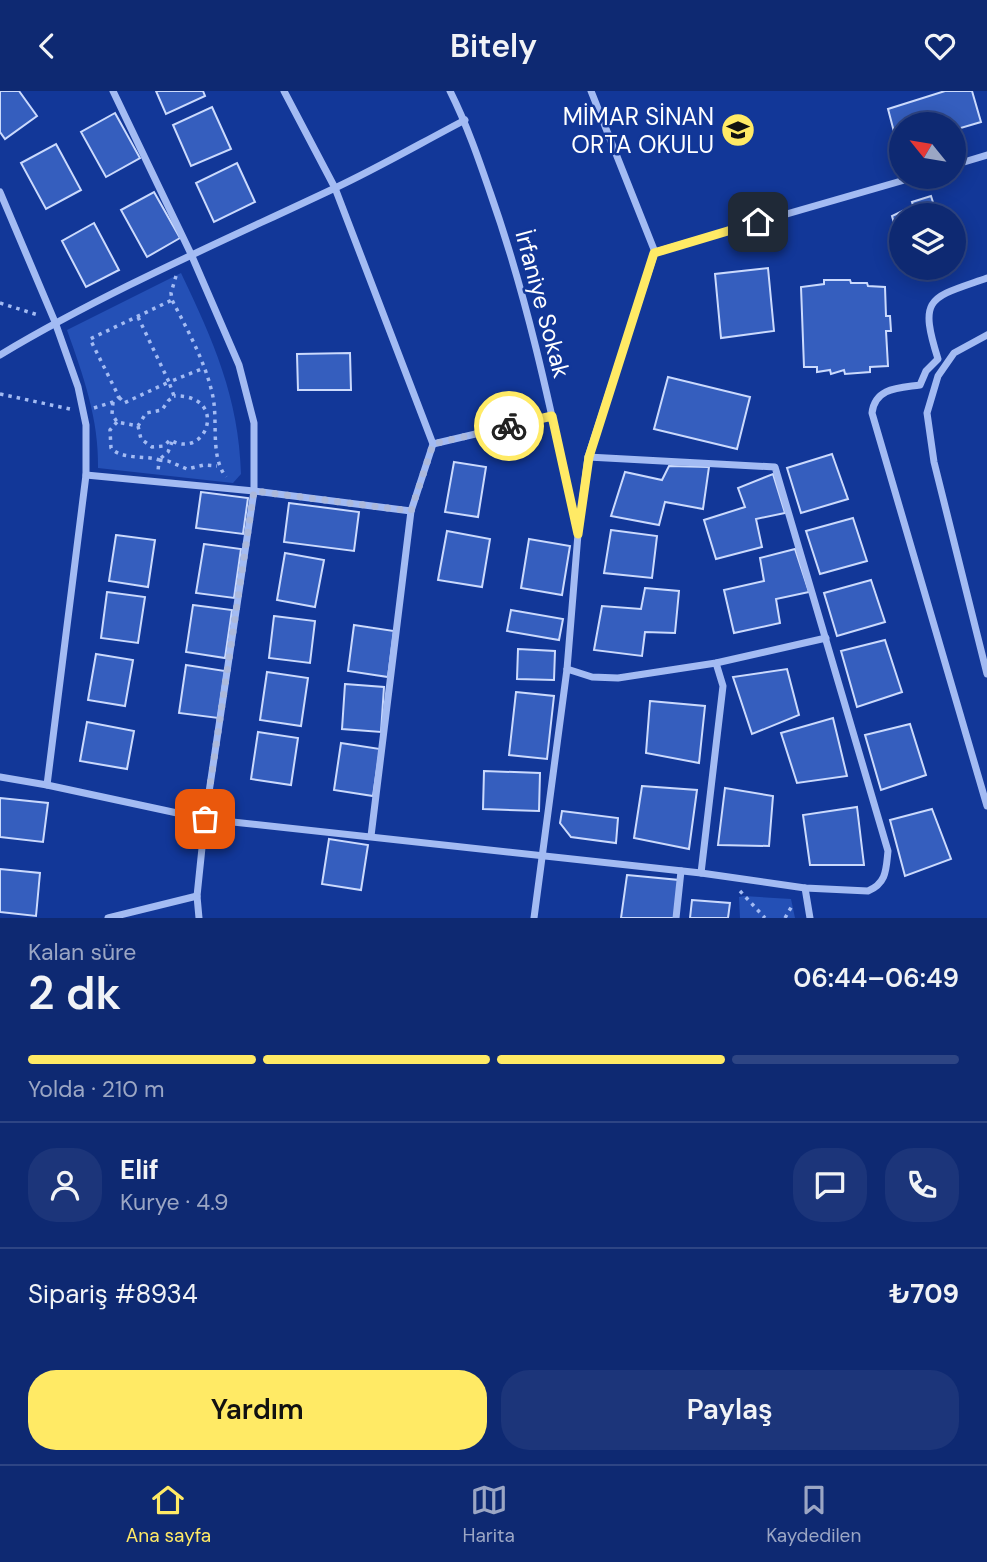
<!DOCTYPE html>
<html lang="tr">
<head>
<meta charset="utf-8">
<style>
	body { margin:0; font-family:"DM Sans",sans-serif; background:#1c357a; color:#f1f3f6; height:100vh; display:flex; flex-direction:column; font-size:26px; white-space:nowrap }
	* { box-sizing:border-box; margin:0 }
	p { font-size:23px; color:#9ba6c4 }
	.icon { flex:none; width:38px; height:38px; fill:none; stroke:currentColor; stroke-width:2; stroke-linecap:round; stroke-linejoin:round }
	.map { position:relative; height:827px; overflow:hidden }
	.drawer { display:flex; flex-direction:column; background:#0e2972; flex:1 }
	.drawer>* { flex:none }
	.needle { width:46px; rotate:300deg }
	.buttons { position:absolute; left:889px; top:21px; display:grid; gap:14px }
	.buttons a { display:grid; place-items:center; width:77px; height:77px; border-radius:50%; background:#0e2972; box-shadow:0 4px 18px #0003,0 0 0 2px #2e4584; font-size:35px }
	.pin { position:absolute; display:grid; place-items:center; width:60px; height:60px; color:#fff; margin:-30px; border-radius:14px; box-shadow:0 4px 10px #0006 }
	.courier { position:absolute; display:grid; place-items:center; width:70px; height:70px; margin:-35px; border:5px solid #ffea65; border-radius:50%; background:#fff; color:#222; box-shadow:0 2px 9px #0007 }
	.summary em { font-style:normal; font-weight:600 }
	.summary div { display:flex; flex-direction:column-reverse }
	.summary { display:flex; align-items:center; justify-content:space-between; height:119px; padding:0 28px }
	h1 { font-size:46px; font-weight:600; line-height:52px }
	.bar { display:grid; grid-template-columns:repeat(4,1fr); gap:10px 7px; align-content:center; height:84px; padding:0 28px }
	.bar i { height:9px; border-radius:5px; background:#2e4584 }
	.bar .current { background:#ffea65 }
	.bar p { grid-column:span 4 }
	.line { display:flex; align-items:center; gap:18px; padding:0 28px; border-top:2px solid #2e4584 }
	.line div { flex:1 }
	.round { display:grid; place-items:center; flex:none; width:74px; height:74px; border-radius:28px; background:#1c357a }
	.button { display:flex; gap:14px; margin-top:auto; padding:14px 28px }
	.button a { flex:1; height:80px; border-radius:28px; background:#ffea65; color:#111; font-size:28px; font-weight:600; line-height:80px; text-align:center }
	.button a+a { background:#1c357a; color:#f1f3f6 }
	header { display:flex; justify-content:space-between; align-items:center; height:91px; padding:0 28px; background:#0e2972; font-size:32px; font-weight:600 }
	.menu { display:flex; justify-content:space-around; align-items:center; height:98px; border-top:2px solid #2e4584; background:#0e2972; font-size:19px; color:#9ba6c4 }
	.menu a { display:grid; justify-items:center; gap:4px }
	.menu .current { color:#ffea65 }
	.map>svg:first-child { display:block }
</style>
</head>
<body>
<header><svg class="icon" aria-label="back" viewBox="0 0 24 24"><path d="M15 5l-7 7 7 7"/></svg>Bitely<svg class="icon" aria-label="heart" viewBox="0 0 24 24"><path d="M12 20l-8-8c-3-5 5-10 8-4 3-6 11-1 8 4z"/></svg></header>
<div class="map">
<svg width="987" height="827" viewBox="0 0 987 827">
	<rect width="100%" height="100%" fill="#123798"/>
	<!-- green -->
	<g fill="#2450b6">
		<path d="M181,182c32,67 58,125 60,201l-8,9 -135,-15c1,-49 -15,-93 -31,-138z"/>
		<path d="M744,805l47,3 4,19h-55l-1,-21z"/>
	</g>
	<!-- building -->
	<g fill="#355ebe" stroke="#cbdafd" stroke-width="2">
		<path d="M0,0h19l18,25 -32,23 -5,-7z"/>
		<path d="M156,0h47l2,5 -39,18z"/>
		<path d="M945,0h27l9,31 -27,8v-6h-53v22l-3,1 -10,-38z"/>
		<path d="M212,16l19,42 -40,17 -18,-41z"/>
		<path d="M115,22l25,45 -34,19 -25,-45z"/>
		<path d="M56,53l25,46 -35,19 -25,-46z"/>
		<path d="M237,72l18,39 -41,20 -18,-39z"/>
		<path d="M154,101l26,46 -33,19 -26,-47z"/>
		<path d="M931,105l6,19h-21l-4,-13z"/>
		<path d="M913,115l3,9h-15v32l-9,-31z"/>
		<path d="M94,132l25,47 -33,17 -24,-46z"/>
		<path d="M768,177l6,63 -53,7 -6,-64z"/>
		<path d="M824,189h26l1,3h16l1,3 17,1 1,29h4l1,15h-5l2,35 -18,1v5l-25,2 -1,-4 -13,4 -1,-4 -13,2v-5h-13l-3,-80 23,-3z"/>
		<path d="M350,262l1,37h-53l-1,-36z"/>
		<path d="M668,286l82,20 -13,52 -83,-20z"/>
		<path d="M832,363l16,45 -47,14 -14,-45z"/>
		<path d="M454,371l32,5 -8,50 -33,-5z"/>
		<path d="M669,375l40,1 -6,42 -38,-7 -6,23 -48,-9 14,-44 37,8z"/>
		<path d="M773,383l12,39 -29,6 6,28 -46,12 -12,-39 41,-13 -7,-19z"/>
		<path d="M201,401l47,6 -5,36 -47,-6z"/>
		<path d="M289,412l70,9 -5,39 -70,-9z"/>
		<path d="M853,427l14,43 -47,13 -14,-43z"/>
		<path d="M611,439l46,6 -5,42 -48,-5z"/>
		<path d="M447,440l43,8 -8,48 -44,-7z"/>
		<path d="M116,444l39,5 -7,47 -39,-6z"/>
		<path d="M529,448l41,7 -8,49 -41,-7z"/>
		<path d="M204,453l37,5 -7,49 -38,-5z"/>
		<path d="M795,458l14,43 -33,7 4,24 -46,10 -10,-43 40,-9 -4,-23z"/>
		<path d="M285,462l39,7 -9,47 -38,-7z"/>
		<path d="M871,489l14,42 -48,14 -13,-43z"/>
		<path d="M645,497l34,3 -4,42 -30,-1 -3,24 -48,-6 8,-44 39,3z"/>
		<path d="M107,501l38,5 -7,46 -37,-5z"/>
		<path d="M193,514l39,5 -7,48 -39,-6z"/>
		<path d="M511,519l52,9 -4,21 -52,-9z"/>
		<path d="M274,525l41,5 -5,42 -41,-5z"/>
		<path d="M354,534l40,6 -6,46 -40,-6z"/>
		<path d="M885,549l17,52 -45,15 -16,-56z"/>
		<path d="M518,558l37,2 -1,29 -37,-1z"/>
		<path d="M96,563l37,6 -8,46 -37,-6z"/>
		<path d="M186,574l39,6 -7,47 -39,-5z"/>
		<path d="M787,578l12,46 -47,19 -19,-57z"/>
		<path d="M267,581l41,6 -7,48 -41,-6z"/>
		<path d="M345,593l39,3 -3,45 -39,-3z"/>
		<path d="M516,601l38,4 -7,63 -38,-4z"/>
		<path d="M650,610l55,5 -6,57 -53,-10z"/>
		<path d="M833,627l14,58 -50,7 -16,-50z"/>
		<path d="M87,631l47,9 -7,38 -47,-8z"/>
		<path d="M910,633l16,51 -45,15 -16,-55z"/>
		<path d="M258,641l40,6 -7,47 -40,-6z"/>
		<path d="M341,652l39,6 -7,47 -39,-6z"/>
		<path d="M484,680l56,2 -1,38 -56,-2z"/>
		<path d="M642,695l55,4 -8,59 -55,-11z"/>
		<path d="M725,697l48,8 -4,50 -51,-1z"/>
		<path d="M0,707l48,5 -5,39 -43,-5z"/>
		<path d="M857,716l7,58h-54l-7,-50z"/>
		<path d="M932,718l19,50 -46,17 -15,-56z"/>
		<path d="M562,720l56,7 -2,25 -45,-6 -11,-14z"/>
		<path d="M329,748l39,6 -7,45 -39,-6z"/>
		<path d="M0,778l40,4 -4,43 -36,-4z"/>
		<path d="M627,784l52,5 -4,38h-54z"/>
		<path d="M692,809l38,3 -2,15h-38z"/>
	</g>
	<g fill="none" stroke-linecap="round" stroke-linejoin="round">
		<!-- path -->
		<g stroke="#a3bbf3" stroke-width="3.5" stroke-dasharray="3.5 5" stroke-linecap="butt">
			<path d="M176,185l-5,17 1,7c16,31 34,63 41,97 5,26 -3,59 13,80"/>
			<path d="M0,212l38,12"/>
			<path d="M138,226l31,65 35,-14"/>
			<path d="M0,303l70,15"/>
			<path d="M113,311l-1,12 5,8 21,4 8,-13 16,-3 6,-9 6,-5 -5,-14 -45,21 -5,-6"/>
			<path d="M94,317l19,-6 6,-5 -29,-58 82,-39"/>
			<path d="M117,331l-7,8 1,18c11,12 33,7 48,12l-1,12"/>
			<path d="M138,335l3,13 11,8 12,-1 6,-6c38,21 59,-46 4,-44"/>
			<path d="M161,367l7,-6 4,-10"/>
			<path d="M159,369l9,1 19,8 17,-4 13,1"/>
			<path d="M740,800l25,27"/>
			<path d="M785,827l8,-14"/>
		</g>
		<!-- street -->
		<g stroke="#a3bbf3" stroke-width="7">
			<path d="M113,0l78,163 48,111 15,58v68l-49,328 -8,77 2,22"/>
			<path d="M284,0l51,97 98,256 -22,67 -40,325"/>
			<path d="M450,0c17,34 29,69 41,104 38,108 61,220 85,331"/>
			<path d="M954,74l33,-10"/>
			<path d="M0,101l55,130 23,65 8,38v50l-39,310"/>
			<path d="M655,161l260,-75"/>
			<path d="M987,187c-57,20 -69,18 -49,81l-12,12 -6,14c-20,3 -45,2 -48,28l115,393"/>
			<path d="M987,244l-33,18 -16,23 -11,37 7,49 53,212"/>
			<path d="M0,264c107,-64 221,-113 333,-166 45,-21 88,-46 132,-69"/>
			<path d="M433,353l119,-28"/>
			<path d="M86,384l168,16 157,20"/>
			<path d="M567,578l25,8 26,1 98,-15 110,-25"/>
			<path d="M0,686l47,8 158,34 496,54 104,15 63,3c19,-8 18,-22 20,-40l-113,-384 -187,-10"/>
			<path d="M701,782l22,-187 -7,-23"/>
			<path d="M805,797l5,30"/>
			<path d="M108,827l89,-22"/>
			<path d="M534,827l33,-249 11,-135 10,-77 67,-205 -64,-161"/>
			<path d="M676,827l5,-47"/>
		</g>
	</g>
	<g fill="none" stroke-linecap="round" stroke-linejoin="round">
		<!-- done -->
		<path stroke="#acb9db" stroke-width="7" stroke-dasharray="0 12.6" d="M205,728l49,-328 157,20 22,-67 76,-18"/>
		<!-- route -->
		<path stroke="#ffea65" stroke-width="9" d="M509,335l43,-10 26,118 11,-77 65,-204 104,-31"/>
	</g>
	<!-- icons -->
	<defs>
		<g id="school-disc" transform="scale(1.75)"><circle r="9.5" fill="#ffea65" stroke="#123798"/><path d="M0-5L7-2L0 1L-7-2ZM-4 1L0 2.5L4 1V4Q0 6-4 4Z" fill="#111"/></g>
	</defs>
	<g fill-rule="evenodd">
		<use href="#school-disc" x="738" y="39"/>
	</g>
	<g text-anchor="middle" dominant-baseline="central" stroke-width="5" stroke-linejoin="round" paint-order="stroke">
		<!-- poi labels -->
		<g font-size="24" fill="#fff" stroke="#123798" text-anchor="end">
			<text x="714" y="25">MİMAR SİNAN<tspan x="714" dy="28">ORTA OKULU</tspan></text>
		</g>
		<!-- street labels -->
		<g font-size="24" fill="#fff" stroke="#123798">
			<text transform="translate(543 213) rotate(75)">İrfaniye Sokak</text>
		</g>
	</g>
</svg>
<div class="buttons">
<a><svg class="needle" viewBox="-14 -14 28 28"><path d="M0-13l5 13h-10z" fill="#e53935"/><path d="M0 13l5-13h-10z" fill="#9ba6c4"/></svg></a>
<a><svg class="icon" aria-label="layers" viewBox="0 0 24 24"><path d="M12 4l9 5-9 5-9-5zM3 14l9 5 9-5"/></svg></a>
</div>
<div class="pin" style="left:205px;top:728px;background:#ea580c"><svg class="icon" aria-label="bag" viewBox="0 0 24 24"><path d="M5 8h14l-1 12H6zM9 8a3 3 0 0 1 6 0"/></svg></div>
<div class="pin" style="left:758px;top:131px;background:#1f2937"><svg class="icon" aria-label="home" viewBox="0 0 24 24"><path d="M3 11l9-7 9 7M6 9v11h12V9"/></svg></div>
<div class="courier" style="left:509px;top:335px"><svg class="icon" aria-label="bike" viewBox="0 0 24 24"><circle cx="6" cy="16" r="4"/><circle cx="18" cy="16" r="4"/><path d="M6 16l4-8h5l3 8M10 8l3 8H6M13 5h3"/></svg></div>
</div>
<section class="drawer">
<div class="summary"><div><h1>2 dk</h1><p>Kalan süre</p></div><em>06:44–06:49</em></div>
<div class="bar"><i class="current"></i><i class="current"></i><i class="current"></i><i></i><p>Yolda · 210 m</p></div>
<div class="line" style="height:126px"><a class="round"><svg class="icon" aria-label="person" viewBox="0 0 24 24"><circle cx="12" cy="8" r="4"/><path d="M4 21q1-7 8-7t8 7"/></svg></a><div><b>Elif</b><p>Kurye · 4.9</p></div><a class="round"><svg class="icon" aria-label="chat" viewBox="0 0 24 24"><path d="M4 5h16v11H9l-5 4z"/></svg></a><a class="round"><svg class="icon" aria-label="phone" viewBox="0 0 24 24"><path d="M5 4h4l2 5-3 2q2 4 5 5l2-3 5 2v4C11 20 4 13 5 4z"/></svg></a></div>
<div class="line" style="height:91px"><div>Sipariş #8934</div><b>₺709</b></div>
<div class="button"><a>Yardım</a><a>Paylaş</a></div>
</section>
<nav class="menu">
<a class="current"><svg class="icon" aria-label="home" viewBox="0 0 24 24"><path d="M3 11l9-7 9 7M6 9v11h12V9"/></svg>Ana sayfa</a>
<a><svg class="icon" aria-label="map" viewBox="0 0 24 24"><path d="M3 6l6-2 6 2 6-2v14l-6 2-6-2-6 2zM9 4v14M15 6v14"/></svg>Harita</a>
<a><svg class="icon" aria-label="saved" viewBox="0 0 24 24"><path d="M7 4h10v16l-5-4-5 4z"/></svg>Kaydedilen</a>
</nav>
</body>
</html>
